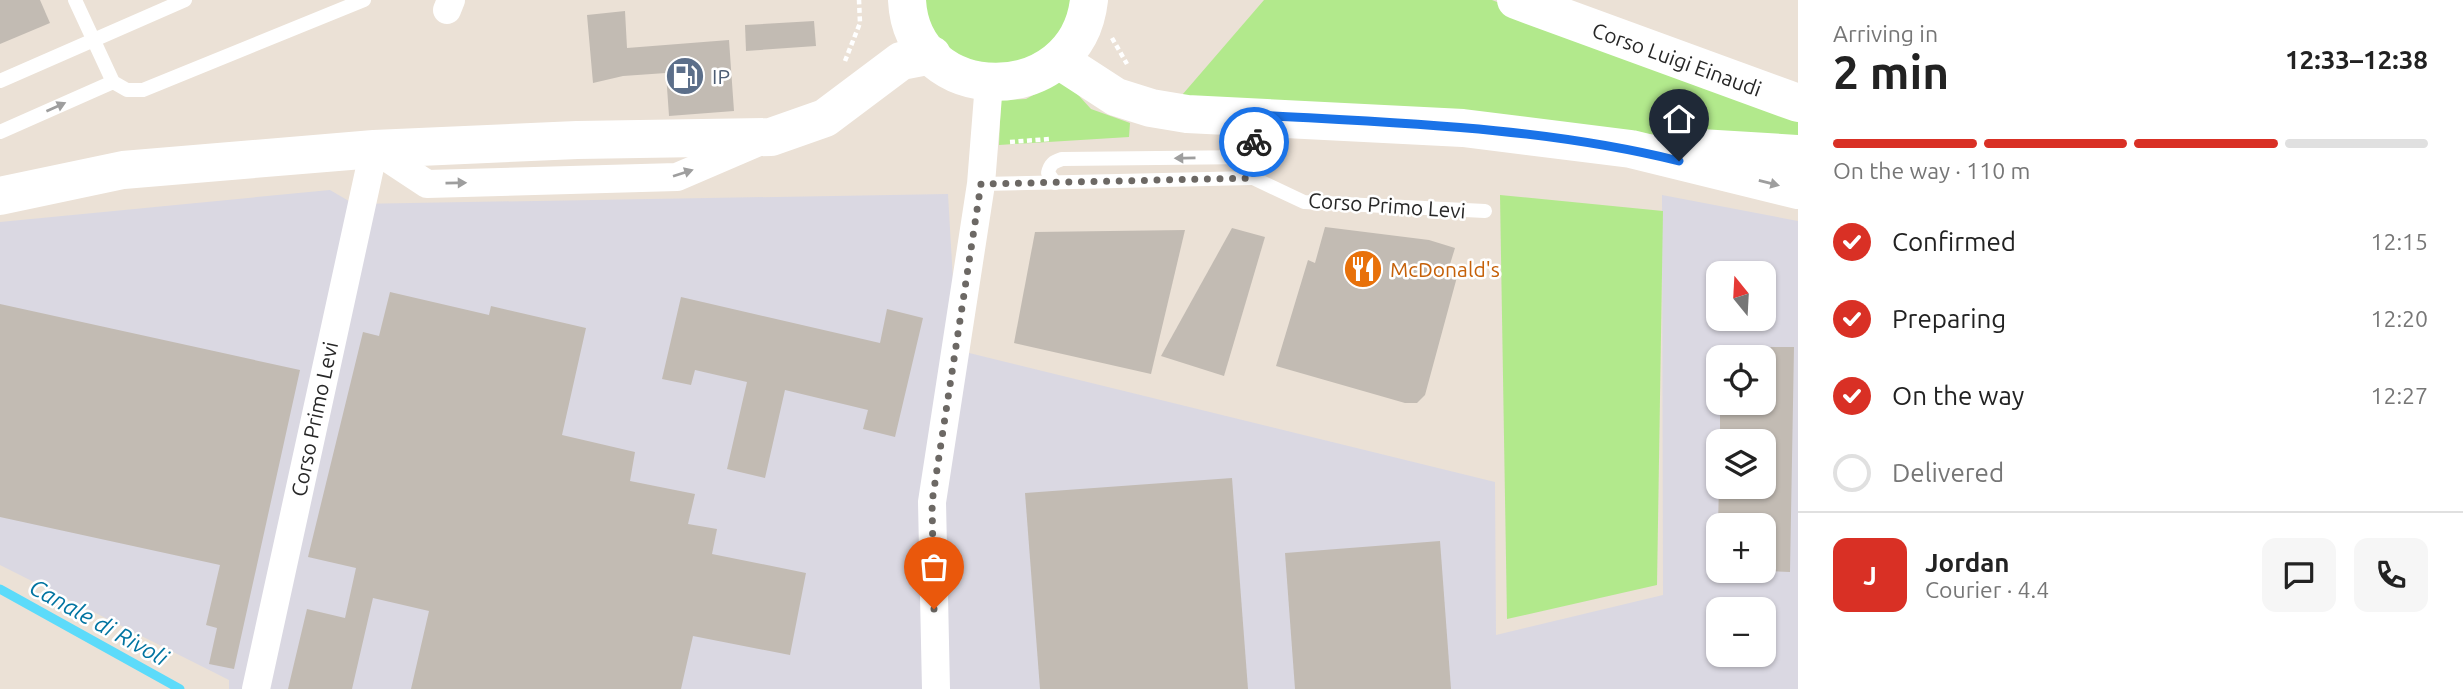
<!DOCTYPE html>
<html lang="en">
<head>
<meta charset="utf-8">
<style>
	body { margin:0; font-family:Ubuntu,sans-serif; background:#f6f6f6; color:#222; height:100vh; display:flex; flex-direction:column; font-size:26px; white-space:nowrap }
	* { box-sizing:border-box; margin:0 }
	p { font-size:23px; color:#767676 }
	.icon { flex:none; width:38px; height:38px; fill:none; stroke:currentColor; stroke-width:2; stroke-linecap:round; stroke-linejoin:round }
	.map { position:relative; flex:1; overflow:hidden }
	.sheet { display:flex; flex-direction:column; background:#fff; width:665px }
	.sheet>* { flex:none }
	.needle { width:46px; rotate:342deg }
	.fabs { position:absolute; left:1706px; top:261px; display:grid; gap:14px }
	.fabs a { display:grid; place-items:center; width:70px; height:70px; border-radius:14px; background:#fff; box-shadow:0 2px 5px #0004; font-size:35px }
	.pin { position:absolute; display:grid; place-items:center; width:60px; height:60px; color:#fff; margin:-72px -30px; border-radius:50% 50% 50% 0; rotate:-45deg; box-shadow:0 0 7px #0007 }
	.pin .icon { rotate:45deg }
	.courier { position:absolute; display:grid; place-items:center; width:70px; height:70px; margin:-35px; border:5px solid #1a73e8; border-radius:50%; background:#fff; color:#222; box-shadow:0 2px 9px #0007 }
	.overview em { font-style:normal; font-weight:600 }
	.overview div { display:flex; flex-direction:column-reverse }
	.overview { display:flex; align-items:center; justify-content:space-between; height:119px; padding:0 35px }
	h1 { font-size:46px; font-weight:600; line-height:52px }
	.bar { display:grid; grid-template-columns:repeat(4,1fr); gap:10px 7px; align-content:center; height:84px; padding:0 35px }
	.bar i { height:9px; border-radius:5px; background:#e0e0e0 }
	.bar .active { background:#d93025 }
	.bar p { grid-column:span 4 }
	.line { display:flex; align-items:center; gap:18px; padding:0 35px; border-top:2px solid #e0e0e0 }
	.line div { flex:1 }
	.round { display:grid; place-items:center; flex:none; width:74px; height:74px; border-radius:14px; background:#f6f6f6 }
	ol { padding:0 35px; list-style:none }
	li { display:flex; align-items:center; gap:21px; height:77px }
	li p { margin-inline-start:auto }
	li .icon { padding:7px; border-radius:50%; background:#d93025; color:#fff; stroke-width:4 }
	li:last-child { color:#767676 }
	li i { width:38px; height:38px; border:4px solid #e0e0e0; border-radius:50% }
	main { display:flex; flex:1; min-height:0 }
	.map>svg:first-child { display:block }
</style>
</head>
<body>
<main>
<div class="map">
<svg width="1798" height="689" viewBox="0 0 1798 689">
	<rect width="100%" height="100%" fill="#ebe1d6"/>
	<!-- industrial -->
	<path fill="#dad8e2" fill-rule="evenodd" d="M330,190l24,14 594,-10 9,156 538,132 1,153 167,-40 -1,-400 136,26v468h-1569v-9l-229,-115v-343zM1718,273h46v45h-46zM1718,357h46v45h-46zM1718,441h46v45h-46zM1718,525h46v45h-46zM1718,609h46v45h-46z"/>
	<!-- green -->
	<g fill="#b2e98c">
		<path d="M920,0h155l-5,23 -34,39 -51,8 -45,-23z"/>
		<path d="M1264,0h228l306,122v22l-102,-5 -198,-21 -322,-16z"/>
		<path d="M1059,81l11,5 21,23 39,14 -1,14 -130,8 2,-45 25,-1z"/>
		<path d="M1500,195l163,16 -6,374 -150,34z"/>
	</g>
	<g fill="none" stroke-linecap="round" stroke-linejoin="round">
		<!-- stream -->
		<path stroke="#5cdbfa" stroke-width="9" d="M0,589l180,100"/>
	</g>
	<!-- building -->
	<g fill="#c2bbb3">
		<path d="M0,0h40l10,23 -50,21z"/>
		<path d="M625,11l2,37 102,-8 5,71 -65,5 -3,-43 -43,3 -30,7 -6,-68z"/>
		<path d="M814,21l2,25 -70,5 -1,-26z"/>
		<path d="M1325,227l104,13 26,8 -8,26 10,3 -32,118 -8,8h-12l-129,-37 32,-106 7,3z"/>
		<path d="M1232,228l33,9 -41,139 -63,-20z"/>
		<path d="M1185,230l-34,144 -137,-31 21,-111z"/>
		<path d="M390,292l99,23 2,-9 95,22 -24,107 73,17 -5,29 65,13 -7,30 29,5 -5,25 94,19 -16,82 -97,-19 -12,53h-270l18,-78 -56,-13 -21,91h-64l19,-80 38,9 11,-50 -48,-11 55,-225 16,4z"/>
		<path d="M681,297l199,46 7,-34 36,9 -28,119 -32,-8 5,-19 -83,-20 -20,88 -38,-9 20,-87 -52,-12 -4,15 -29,-6z"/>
		<path d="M0,304l300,66 -66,299 -25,-5 8,-36 -11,-3 14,-60 -220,-48z"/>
		<path d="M1764,347h30l-4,225 -26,-1v-46h-46l1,-39h45v-45h-44v-39h44z"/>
		<path d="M1232,478l16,211h-208l-15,-196z"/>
		<path d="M1440,541l11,148h-156l-10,-136z"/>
	</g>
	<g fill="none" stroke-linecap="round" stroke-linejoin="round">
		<!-- path -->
		<g stroke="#fff" stroke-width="4.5" stroke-dasharray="5 3.5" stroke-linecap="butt">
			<path d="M1112,38l15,26"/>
			<path d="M845,61l15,-38 -1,-23"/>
			<path d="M1010,142l40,-3"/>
		</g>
		<!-- lane -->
		<g stroke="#fff" stroke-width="14">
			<path d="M75,0l38,82 14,8h16l221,-90"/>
			<path d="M0,81l185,-81"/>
			<path d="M1257,120l-4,58 51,24 181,9"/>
			<path d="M0,132l113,-50"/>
			<path d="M1055,183l-7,-10c2,-9 5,-11 14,-14l191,-2"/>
			<path d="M981,184l272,-6"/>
		</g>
		<!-- street -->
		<g stroke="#fff" stroke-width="28">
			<path d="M447,10l4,-10"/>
			<path d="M256,689l118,-540 53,35 250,-7 82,-35"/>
			<path d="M936,689l-4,-187 49,-318 8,-101"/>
		</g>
		<!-- secondary -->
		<g stroke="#fff" stroke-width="38">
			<path d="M907,0c5,108 170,110 182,0"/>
			<path d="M1516,0l282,103"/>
			<path d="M1059,60l57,37 35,11 36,6 276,14 168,21 167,41"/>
			<path d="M1700,148l98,6"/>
			<path d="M0,196l123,-26 251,-21 203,-9 194,-3 54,-19 76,-57 31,-6"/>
		</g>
	</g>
	<!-- one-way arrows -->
	<defs><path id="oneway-solid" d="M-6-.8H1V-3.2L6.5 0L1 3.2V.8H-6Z" transform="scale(1.75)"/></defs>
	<g fill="#9e9e9e">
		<use href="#oneway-solid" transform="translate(56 107) rotate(-24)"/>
		<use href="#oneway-solid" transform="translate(1185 158) rotate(179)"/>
		<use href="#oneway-solid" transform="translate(683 173) rotate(-18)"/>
		<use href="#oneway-solid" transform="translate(456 183) rotate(-1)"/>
		<use href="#oneway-solid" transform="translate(1769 183) rotate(14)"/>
	</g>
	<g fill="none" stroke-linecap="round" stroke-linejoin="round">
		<!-- done -->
		<path stroke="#6c6864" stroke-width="7" stroke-dasharray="0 12.6" d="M934,609l-2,-107 49,-318 272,-6 1,-36"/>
		<!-- route -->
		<path stroke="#1a73e8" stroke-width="9" d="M1254,142l3,-27c140,8 285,12 422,46"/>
	</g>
	<!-- icons -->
	<defs>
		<g id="fuel-disc" transform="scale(2.0125)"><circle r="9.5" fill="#5c6f8a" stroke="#fff"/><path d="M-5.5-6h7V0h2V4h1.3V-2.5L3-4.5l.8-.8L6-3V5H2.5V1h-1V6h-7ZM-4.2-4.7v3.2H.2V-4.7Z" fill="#fff"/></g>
		<g id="restaurant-disc" transform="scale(2.0125)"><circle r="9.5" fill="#e8710a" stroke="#fff"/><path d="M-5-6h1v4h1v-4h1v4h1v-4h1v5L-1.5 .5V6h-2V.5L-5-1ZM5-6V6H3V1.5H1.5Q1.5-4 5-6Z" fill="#fff"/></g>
	</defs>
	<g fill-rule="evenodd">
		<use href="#fuel-disc" x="685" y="76"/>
		<use href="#restaurant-disc" x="1363" y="269"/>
	</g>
	<g text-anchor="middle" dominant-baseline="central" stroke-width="5" stroke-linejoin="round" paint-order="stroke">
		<!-- street labels -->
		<g font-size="21" fill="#272727" stroke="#fff">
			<text transform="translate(1677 59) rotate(20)">Corso Luigi Einaudi</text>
			<text transform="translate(1387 205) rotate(4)">Corso Primo Levi</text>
			<text transform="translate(314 419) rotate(-78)">Corso Primo Levi</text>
		</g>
		<!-- service labels -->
		<g font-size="21" fill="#4e5e75" stroke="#fff" text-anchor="start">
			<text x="712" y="76">IP</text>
		</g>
		<!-- food labels -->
		<g font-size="21" fill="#c56008" stroke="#fff" text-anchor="start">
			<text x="1390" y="269">McDonald's</text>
		</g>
		<!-- water labels -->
		<g font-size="23" font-style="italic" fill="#0074a1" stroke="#fff">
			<text transform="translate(99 622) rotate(29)">Canale di Rivoli</text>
		</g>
	</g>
</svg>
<div class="fabs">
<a><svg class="needle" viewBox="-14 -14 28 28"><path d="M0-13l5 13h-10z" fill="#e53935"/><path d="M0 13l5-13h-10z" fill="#767676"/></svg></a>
<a><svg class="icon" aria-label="locate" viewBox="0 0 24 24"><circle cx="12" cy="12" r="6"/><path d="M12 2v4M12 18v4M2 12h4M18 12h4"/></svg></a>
<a><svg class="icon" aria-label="layers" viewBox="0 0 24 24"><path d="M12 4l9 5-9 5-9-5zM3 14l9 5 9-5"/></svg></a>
<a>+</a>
<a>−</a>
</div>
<div class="pin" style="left:934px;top:609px;background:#ea580c"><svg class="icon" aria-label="bag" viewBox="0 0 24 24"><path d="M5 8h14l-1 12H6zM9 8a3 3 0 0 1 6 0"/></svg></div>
<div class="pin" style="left:1679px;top:161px;background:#1f2937"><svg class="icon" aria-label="home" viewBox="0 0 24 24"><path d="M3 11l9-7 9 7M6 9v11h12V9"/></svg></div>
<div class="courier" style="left:1254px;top:142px"><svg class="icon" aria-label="bike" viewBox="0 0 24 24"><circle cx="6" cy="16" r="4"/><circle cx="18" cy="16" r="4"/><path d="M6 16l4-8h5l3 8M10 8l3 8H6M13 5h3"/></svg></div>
</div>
<section class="sheet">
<div class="overview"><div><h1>2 min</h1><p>Arriving in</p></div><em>12:33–12:38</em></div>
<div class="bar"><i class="active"></i><i class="active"></i><i class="active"></i><i></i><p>On the way · 110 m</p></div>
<ol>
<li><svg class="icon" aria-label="check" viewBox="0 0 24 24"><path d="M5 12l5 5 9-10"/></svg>Confirmed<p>12:15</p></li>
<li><svg class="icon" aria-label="check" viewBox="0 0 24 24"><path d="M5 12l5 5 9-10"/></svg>Preparing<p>12:20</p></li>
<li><svg class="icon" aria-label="check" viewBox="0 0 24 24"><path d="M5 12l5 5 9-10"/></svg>On the way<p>12:27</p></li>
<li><i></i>Delivered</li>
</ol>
<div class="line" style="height:126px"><b class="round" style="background:#d93025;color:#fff">J</b><div><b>Jordan</b><p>Courier · 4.4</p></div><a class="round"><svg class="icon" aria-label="chat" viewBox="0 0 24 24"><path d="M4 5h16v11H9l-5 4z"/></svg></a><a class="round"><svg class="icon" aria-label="phone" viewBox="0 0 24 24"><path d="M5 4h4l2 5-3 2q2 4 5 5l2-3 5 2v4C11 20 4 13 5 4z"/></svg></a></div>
</section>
</main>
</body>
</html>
